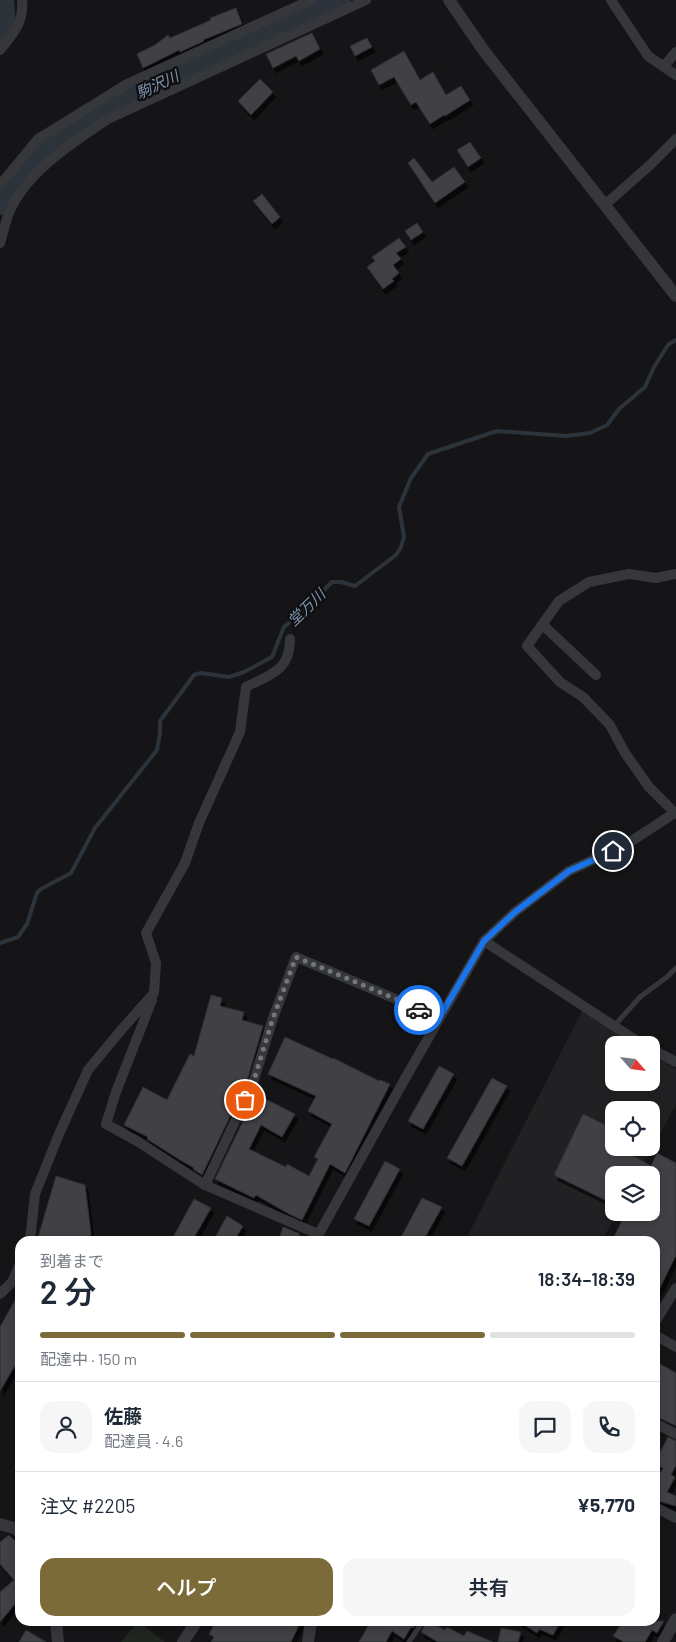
<!DOCTYPE html>
<html lang="ja">
<head>
<meta charset="utf-8">
<style>
	body { margin:0; font-family:Barlow,"Noto Sans JP",sans-serif; background:#f6f6f7; color:#1f2937; height:100vh; display:flex; flex-direction:column; font-size:19px; white-space:nowrap }
	* { box-sizing:border-box; margin:0 }
	p { font-size:16px; color:#747a83 }
	.icon { flex:none; width:28px; height:28px; fill:none; stroke:currentColor; stroke-width:2; stroke-linecap:round; stroke-linejoin:round }
	.map { position:relative; flex:1; overflow:hidden }
	.panel { position:absolute; left:15px; top:1236px; width:645px; height:390px; display:flex; flex-direction:column; background:#fff; border-radius:15px; box-shadow:0 2px 8px #0003 }
	.panel>* { flex:none }
	.needle { width:32px; rotate:118deg }
	.tools { position:absolute; left:605px; top:1036px; display:grid; gap:10px }
	.tools a { display:grid; place-items:center; width:55px; height:55px; border-radius:10px; background:#fff; box-shadow:0 2px 8px #0003; font-size:25px }
	.pin { position:absolute; display:grid; place-items:center; width:42px; height:42px; color:#fff; margin:-21px; border:2px solid #fff; border-radius:50%; box-shadow:0 1px 5px #0007 }
	.courier { position:absolute; display:grid; place-items:center; width:50px; height:50px; margin:-25px; border:4px solid #1a73e8; border-radius:50%; background:#fff; color:#222; box-shadow:0 1px 6px #0007 }
	.overview em { font-style:normal; font-weight:600 }
	.overview div { display:flex; flex-direction:column-reverse }
	.overview { display:flex; align-items:center; justify-content:space-between; height:85px; padding:0 25px }
	h1 { font-size:32px; font-weight:600; line-height:38px }
	.bar { display:grid; grid-template-columns:repeat(4,1fr); gap:8px 5px; align-content:center; height:60px; padding:0 25px }
	.bar i { height:6px; border-radius:4px; background:#e0e1e3 }
	.bar .selected { background:#7b6b38 }
	.bar p { grid-column:span 4 }
	.line { display:flex; align-items:center; gap:12px; padding:0 25px; border-top:1px solid #e0e1e3 }
	.line div { flex:1 }
	.round { display:grid; place-items:center; flex:none; width:52px; height:52px; border-radius:15px; background:#f6f6f7 }
	.cta { display:flex; gap:10px; margin-top:auto; padding:10px 25px }
	.cta a { flex:1; height:58px; border-radius:15px; background:#7b6b38; color:#fff; font-size:20px; font-weight:600; line-height:58px; text-align:center }
	.cta a+a { background:#f6f6f7; color:#1f2937 }
	.map>svg:first-child { display:block }
</style>
</head>
<body>
<div class="map">
<svg width="676" height="1642" viewBox="0 0 676 1642">
	<defs>
		<filter id="shadow"><feDropShadow dx="3" dy="5" stdDeviation="0" flood-color="#0009"/></filter>
	</defs>
	<rect width="100%" height="100%" fill="#151517"/>
	<!-- built -->
	<path fill="#212124" fill-rule="evenodd" d="M582,1011l55,34h-23v37h37v-28l25,15v35l-38,71h-24v37l3,1 -15,28h-137zM614,1110h37v38h-37z"/>
	<!-- green -->
	<path fill="#1f2620" d="M138,1622l27,20h-44z"/>
	<g fill="none" stroke-linecap="round" stroke-linejoin="round">
		<!-- stream -->
		<path stroke="#2c333a" stroke-width="4" d="M0,943l18,-6 9,-13 10,-31 4,-4 30,-16 24,-45 62,-78 3,-17v-12l34,-46 7,-2 28,4 15,-5 28,-15 12,-30 23,-20 25,-25h9l14,4 41,-31 5,-8 3,-10 -5,-30 12,-29 17,-24 69,-23 69,5 24,-3 17,-8 12,-16 26,-22 9,-20 14,-22 8,-5"/>
		<!-- river -->
		<g stroke="#2c333a" stroke-width="22">
			<path d="M0,34l5,-7 -2,-27"/>
			<path d="M0,204l3,-9 34,-36 31,-26 35,-24 148,-67 43,-23 46,-19"/>
		</g>
	</g>
	<!-- building -->
	<g fill="#3f4044" stroke="#2f2f33" filter="url(#shadow)">
		<path d="M236,8l6,16 -39,16 1,1 -24,11 -1,-2 -36,18 -6,-14 18,-9 13,-10 2,3 41,-18 -1,-2z"/>
		<path d="M312,33l8,16 -21,12 -3,-5 -23,12 -7,-14z"/>
		<path d="M367,38l5,9 -17,9 -5,-10z"/>
		<path d="M404,51l16,29 13,-8 13,23 15,-9 9,14 -25,16 -1,-1 -14,9 -14,-22 -5,3 -17,-28 -15,8 -8,-15z"/>
		<path d="M260,79l13,13 -22,23 -13,-14z"/>
		<path d="M470,142l11,16 -13,9 -11,-17z"/>
		<path d="M414,158l18,24 22,-15 11,15 -30,21 -27,-40z"/>
		<path d="M262,194l18,23 -8,7 -19,-23z"/>
		<path d="M417,223l6,9 -12,8 -6,-9z"/>
		<path d="M399,238l7,9 -10,6 5,6 -8,6 6,8 -7,6 2,2 -11,8 -16,-22 8,-6 -3,-4z"/>
		<path d="M211,995l11,3 -2,8 24,6 -2,8 21,6 -16,55 -45,94 -9,-6 1,-1 -14,-8 -33,-21 1,-2 -24,-12 19,-38 24,13 23,-46 4,2z"/>
		<path d="M285,1037l48,22v-1l46,23 1,-1 10,4 -45,89 -15,-9 -28,56 -13,-6 -33,-19 -2,3 -39,-19 30,-62 2,1 11,-23 37,19 -13,23 -21,-12 -12,24 37,18 1,-3 22,12 9,-17 -4,-2 18,-33 -24,-13 8,-15 -48,-22z"/>
		<path d="M439,1066l15,8 -31,55 -15,-8z"/>
		<path d="M492,1078l15,8 -45,80 -15,-8z"/>
		<path d="M583,1114l31,15v19h22l-4,7 19,11 6,-13 19,10v92l-21,43v-57h-43l14,-29h25v-37h-37v24l-7,2 -53,-26z"/>
		<path d="M385,1161l15,8 -31,57 -15,-7z"/>
		<path d="M56,1176l29,9 6,49 -2,7h-52z"/>
		<path d="M422,1198l20,9 -19,34h-24z"/>
		<path d="M194,1199l17,9 -19,33h-21z"/>
		<path d="M227,1216l16,10 -9,15h-21z"/>
		<path d="M283,1227l17,7 -4,7h-18z"/>
		<path d="M20,1291v66l-20,34v-64z"/>
		<path d="M655,1361l21,12v53l-21,-10z"/>
		<path d="M668,1437l8,4v24l-5,10 4,2 -8,15 9,4v10l-21,-6v-18l8,-14 -8,-4v-2z"/>
		<path d="M9,1535l5,5h6v58l-20,24v-30l14,-12 -14,-16v-22z"/>
		<path d="M216,1621h85l-10,21h-80l3,-5 -5,-3z"/>
		<path d="M371,1621h47l-5,7 -2,-1 -7,12 -12,-8 -6,11h-27z"/>
		<path d="M427,1621l18,9 2,-3 17,9 3,-5 26,11h-55l-17,-10z"/>
		<path d="M518,1621h43l-8,14 -14,-6 -2,4z"/>
		<path d="M623,1621h41l-7,12 -5,-3 -7,12h-21l-11,-6z"/>
		<path d="M501,1628l20,4 -3,10h-20z"/>
		<path d="M26,1630l20,12h-27z"/>
	</g>
	<g fill="none" stroke-linecap="round" stroke-linejoin="round">
		<!-- service -->
		<g stroke="#36373b" stroke-width="5">
			<path d="M614,1026l26,-29 27,-20 9,-9"/>
			<path d="M409,1642l14,-21"/>
		</g>
		<!-- minor -->
		<g stroke="#36373b" stroke-width="10">
			<path d="M611,0l37,56 28,19"/>
			<path d="M0,50c14,-18 24,-27 22,-50"/>
			<path d="M664,66l12,-14"/>
			<path d="M0,185l38,-46 89,-55 184,-84"/>
			<path d="M606,204l44,-39 26,-26"/>
			<path d="M0,243c3,-10 5,-20 9,-30 16,-40 64,-71 99,-94l258,-119"/>
			<path d="M676,574l-20,4 -27,-4 -40,8 -30,19 -32,45 33,36 23,15 27,28 15,28 24,34 27,27"/>
			<path d="M543,625l53,50"/>
			<path d="M484,941l159,104"/>
			<path d="M152,1000l-36,92 -10,32 31,17 68,44 113,49"/>
			<path d="M651,1049l25,13"/>
			<path d="M205,1185l48,-102 20,-65 23,-61 114,48 27,17"/>
			<path d="M30,1241l5,-47 24,-60 29,-64 34,-41 32,-36 2,-30 -10,-30 39,-70 14,-40 41,-91 6,-45c25,-13 44,-16 44,-48"/>
			<path d="M315,1241l87,-157 82,-143 31,-29 54,-41 58,-27 49,-32"/>
			<path d="M0,1294l12,-12 8,-18"/>
			<path d="M655,1322l21,-34"/>
			<path d="M655,1335l21,12"/>
			<path d="M655,1423l21,11"/>
			<path d="M655,1507l21,11"/>
		</g>
		<!-- tertiary -->
		<g stroke="#36373b" stroke-width="12">
			<path d="M449,0l35,51 192,245"/>
			<path d="M0,1524l14,4 6,4"/>
			<path d="M56,1621l2,21"/>
			<path d="M183,1642l14,-21"/>
			<path d="M308,1642l3,-21"/>
			<path d="M663,1642l13,-23"/>
		</g>
	</g>
	<g fill="none" stroke-linecap="round" stroke-linejoin="round">
		<!-- done -->
		<path stroke="#74767e" stroke-width="5" stroke-dasharray="0 9" d="M245,1100l8,-17 20,-65 23,-61 114,48 9,5"/>
		<!-- route -->
		<path stroke="#1a73e8" stroke-width="6" d="M419,1010l18,12 47,-81 31,-29 54,-41 44,-20"/>
	</g>
	<g text-anchor="middle" dominant-baseline="central" stroke-width="5" stroke-linejoin="round" paint-order="stroke">
		<!-- water labels -->
		<g font-size="15" font-style="italic" fill="#7f96b0" stroke="#101012">
			<text transform="translate(157 84) rotate(-25)">駒沢川</text>
			<text transform="translate(306 607) rotate(-44)">堂万川</text>
		</g>
	</g>
</svg>
<div class="tools">
<a><svg class="needle" viewBox="-14 -14 28 28"><path d="M0-13l5 13h-10z" fill="#e53935"/><path d="M0 13l5-13h-10z" fill="#747a83"/></svg></a>
<a><svg class="icon" aria-label="locate" viewBox="0 0 24 24"><circle cx="12" cy="12" r="6"/><path d="M12 2v4M12 18v4M2 12h4M18 12h4"/></svg></a>
<a><svg class="icon" aria-label="layers" viewBox="0 0 24 24"><path d="M12 4l9 5-9 5-9-5zM3 14l9 5 9-5"/></svg></a>
</div>
<div class="pin" style="left:245px;top:1100px;background:#ea580c"><svg class="icon" aria-label="bag" viewBox="0 0 24 24"><path d="M5 8h14l-1 12H6zM9 8a3 3 0 0 1 6 0"/></svg></div>
<div class="pin" style="left:613px;top:851px;background:#1f2937"><svg class="icon" aria-label="home" viewBox="0 0 24 24"><path d="M3 11l9-7 9 7M6 9v11h12V9"/></svg></div>
<div class="courier" style="left:419px;top:1010px"><svg class="icon" aria-label="car" viewBox="0 0 24 24"><path d="M5 17H2v-5l4-1 3-4h7l3 4 3 1v5h-3M9 17h6M6 11h13"/><circle cx="7" cy="17" r="2"/><circle cx="17" cy="17" r="2"/></svg></div>
<section class="panel">
<div class="overview"><div><h1>2 分</h1><p>到着まで</p></div><em>18:34–18:39</em></div>
<div class="bar"><i class="selected"></i><i class="selected"></i><i class="selected"></i><i></i><p>配達中 · 150 m</p></div>
<div class="line" style="height:90px"><a class="round"><svg class="icon" aria-label="person" viewBox="0 0 24 24"><circle cx="12" cy="8" r="4"/><path d="M4 21q1-7 8-7t8 7"/></svg></a><div><b>佐藤</b><p>配達員 · 4.6</p></div><a class="round"><svg class="icon" aria-label="chat" viewBox="0 0 24 24"><path d="M4 5h16v11H9l-5 4z"/></svg></a><a class="round"><svg class="icon" aria-label="phone" viewBox="0 0 24 24"><path d="M5 4h4l2 5-3 2q2 4 5 5l2-3 5 2v4C11 20 4 13 5 4z"/></svg></a></div>
<div class="line" style="height:65px"><div>注文 #2205</div><b>¥5,770</b></div>
<div class="cta"><a>ヘルプ</a><a>共有</a></div>
</section>
</div>
</body>
</html>
